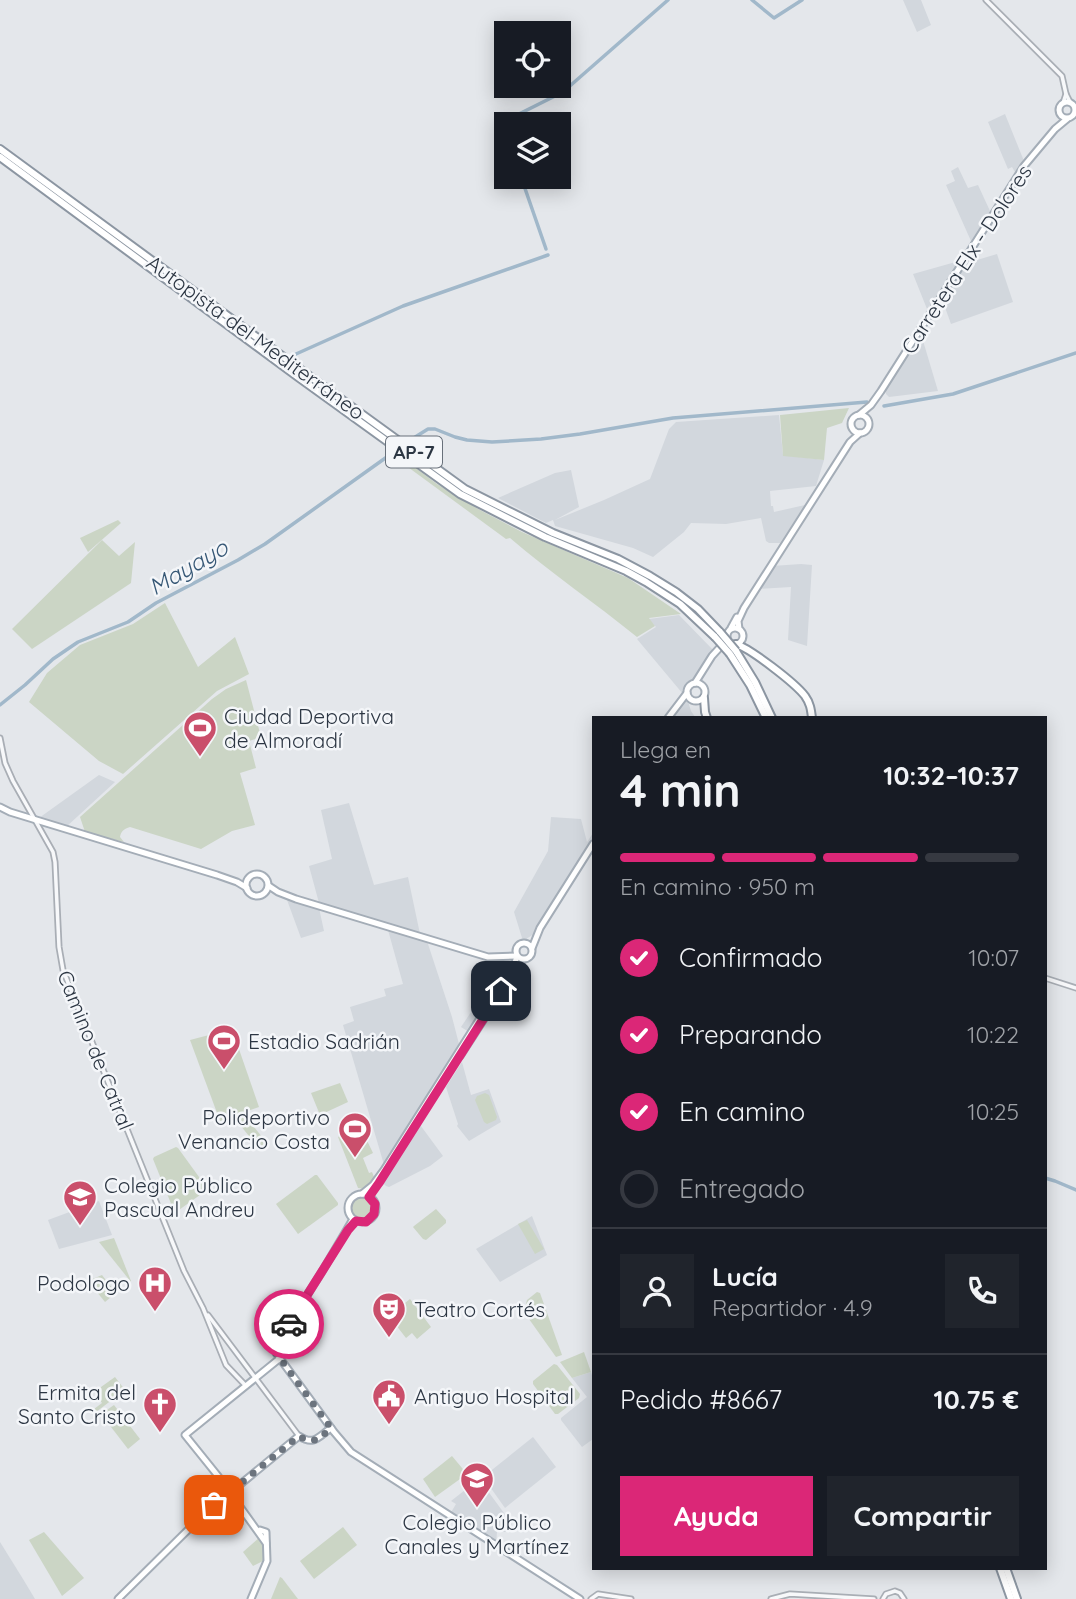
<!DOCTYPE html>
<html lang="es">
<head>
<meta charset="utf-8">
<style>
	body { margin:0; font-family:Quicksand,sans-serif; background:#20242c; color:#f1f3f6; height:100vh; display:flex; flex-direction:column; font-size:26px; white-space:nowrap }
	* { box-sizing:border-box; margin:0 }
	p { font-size:23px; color:#9ea1a6 }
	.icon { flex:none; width:38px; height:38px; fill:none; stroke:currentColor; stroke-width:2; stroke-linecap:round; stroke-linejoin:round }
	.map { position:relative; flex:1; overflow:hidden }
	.details { position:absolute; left:592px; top:716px; width:455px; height:854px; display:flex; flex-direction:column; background:#171b24; border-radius:0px; box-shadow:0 4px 18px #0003 }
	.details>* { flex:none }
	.buttons { position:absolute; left:494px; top:21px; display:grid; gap:14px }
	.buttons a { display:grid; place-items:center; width:77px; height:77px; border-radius:0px; background:#171b24; box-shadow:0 4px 18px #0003; font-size:35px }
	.pin { position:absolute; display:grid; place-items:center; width:60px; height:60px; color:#fff; margin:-30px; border-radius:14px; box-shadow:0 4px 10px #0006 }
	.courier { position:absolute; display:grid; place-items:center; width:70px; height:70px; margin:-35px; border:5px solid #db2777; border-radius:50%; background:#fff; color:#222; box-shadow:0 2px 9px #0007 }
	.head em { font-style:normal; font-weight:700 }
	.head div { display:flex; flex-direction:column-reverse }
	.head { display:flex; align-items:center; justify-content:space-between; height:119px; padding:0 28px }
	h1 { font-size:46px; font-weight:700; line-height:52px }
	.bar { display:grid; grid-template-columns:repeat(4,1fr); gap:10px 7px; align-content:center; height:84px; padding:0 28px }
	.bar i { height:9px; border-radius:5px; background:#363941 }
	.bar .selected { background:#db2777 }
	.bar p { grid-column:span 4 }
	.line { display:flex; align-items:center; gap:18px; padding:0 28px; border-top:2px solid #363941 }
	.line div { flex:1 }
	.round { display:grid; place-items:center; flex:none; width:74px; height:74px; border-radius:0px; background:#20242c }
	ol { padding:0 28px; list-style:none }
	li { display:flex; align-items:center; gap:21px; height:77px }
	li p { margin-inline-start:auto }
	li .icon { padding:7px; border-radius:50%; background:#db2777; color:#fff; stroke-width:4 }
	li:last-child { color:#9ea1a6 }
	li i { width:38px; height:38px; border:4px solid #363941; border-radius:50% }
	.primary-button { display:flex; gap:14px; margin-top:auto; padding:14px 28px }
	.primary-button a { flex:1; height:80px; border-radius:0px; background:#db2777; color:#fff; font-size:28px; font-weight:700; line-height:80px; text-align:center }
	.primary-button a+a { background:#20242c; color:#f1f3f6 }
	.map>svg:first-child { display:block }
</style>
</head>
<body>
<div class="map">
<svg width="1076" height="1599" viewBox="0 0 1076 1599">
	<rect width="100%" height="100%" fill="#e4e7eb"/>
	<!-- built -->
	<g fill="#d2d7dd">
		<path d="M903,0h18l10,25 -14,7z"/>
		<path d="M1005,114l19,47 -9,11 -3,-5 -4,2 -20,-47z"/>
		<path d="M958,167l10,21 10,-3 12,26 -19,30 -25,-56 9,-4 -4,-10z"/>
		<path d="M997,254l16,48 -62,22 -9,-25 25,-36z"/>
		<path d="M959,261l-32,48 -14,-35z"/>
		<path d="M921,334l17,57 -49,6 -3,-3v-5z"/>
		<path d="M779,415l4,40 41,5 -8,26 -46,5 1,15h2l1,6 31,-7 -25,38h-11l-3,-2 -5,-23 -35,6 -35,-1 -7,9 -31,25 -20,-9 -78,-22 -2,-6 -7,3 -48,-25 57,-25 16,-3 8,37 -24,13 49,-20 46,-21 19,-50 7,-7z"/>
		<path d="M801,564l11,1 -5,81 -19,-6 3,-53 -34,2 15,-23z"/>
		<path d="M679,615l35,36 -16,26 -9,7 -4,8 6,19 4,6h-31l12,-12 7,-11 -46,-55 19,-12 -7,-8z"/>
		<path d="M99,775l16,7 -49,45 -27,-9z"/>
		<path d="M349,803l25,82 34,-8 12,57 7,7 25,76 7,27 -25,44 -19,30 28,38 -13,10 -41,21 -3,-1 -3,-3 4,-8 -44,-150 11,-4 -4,-14 36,-11 -2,-7 19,-5 -15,-54 -69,-22 5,23 -23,7 -14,-38 32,3 -10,-37 23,-7 -11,-49z"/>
		<path d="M551,817l30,2 6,23 6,-9v18l-45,70 -11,11 -14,9 -9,-29 34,-61z"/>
		<path d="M489,985l12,8 5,-8 8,22 -15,6 -2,2 -13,-6 -15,23 -8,-5z"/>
		<path d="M462,1062l9,33 18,-6 12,33 -32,19 -12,-15 1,-2 -12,-37z"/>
		<path d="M99,1201l13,34 -53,14 -11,-29z"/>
		<path d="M532,1216l15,39 -47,27 -24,-33z"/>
		<path d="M591,1372l2,7v60l-11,8 -21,-27v-2l26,-21 -15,-19z"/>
		<path d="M533,1437l23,30 -51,41 -22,-31z"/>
		<path d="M479,1479l33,45 -6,8h-9l-1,12 -46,-30 6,-10 -5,-3z"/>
		<path d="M0,1542l23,37 12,20h-35z"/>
	</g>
	<!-- green -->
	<g fill="#cbd5c5">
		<path d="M849,408l-7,15 -15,5 -3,32 -41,-4 -3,-41z"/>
		<path d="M404,459l33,25 43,26 42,22 106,46 53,36 -32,4 6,8 -18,11c-42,-34 -86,-64 -127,-99l-4,1 -105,-77z"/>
		<path d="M118,520l3,3 -33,29 -8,-14z"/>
		<path d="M102,540l17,16 16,-14 -4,41 -99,66 -20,-20z"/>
		<path d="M165,603l33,64 37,-30 14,37 -32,17 -94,83 -24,-13 -70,-59 18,-29 33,-28 53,-21z"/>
		<path d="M246,680l15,57 -12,4 7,27 -16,5 15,52 -23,6 -31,18 -71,-22c-6,2 -9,4 -10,10l4,5 -39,-10 -5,-15 132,-118 14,-10z"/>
		<path d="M232,1029l27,78 -39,14 -30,-81z"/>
		<path d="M340,1083l8,19 -28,13 -9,-22z"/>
		<path d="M485,1093l4,2 8,22 -1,3 -9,4 -3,-2 -9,-22 2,-4z"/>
		<path d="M245,1116l22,27v2l-7,5 -23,-29z"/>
		<path d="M360,1126l13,27 -10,5 6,15 3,-1 2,5 -5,8 -5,4 -6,-1 -20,-51z"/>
		<path d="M176,1147l2,1 29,40v2l-31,22 -2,-1 -21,-52 1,-2z"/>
		<path d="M315,1175h2l21,28v2l-40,29 -22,-30z"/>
		<circle cx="361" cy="1208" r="11"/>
		<path d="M436,1209l10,11v3l-20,17 -3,-1 -10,-12 1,-1z"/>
		<path d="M527,1220l17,29 -9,5 -17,-30z"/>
		<path d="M114,1238l17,43v1l-32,-40z"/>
		<path d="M102,1275l14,18 -11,9 -17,-21z"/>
		<path d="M537,1292l3,1 22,62 -6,2 -32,-45 3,-12z"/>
		<path d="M410,1299l21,28 -14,12 -5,-6 -6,5 -17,-22z"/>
		<path d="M584,1352l7,20 -19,6 -12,-16z"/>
		<path d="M554,1364l3,1 23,29 -1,4 -21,16h-3l-22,-30v-3z"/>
		<path d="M115,1377l10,13 -29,22 -2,-3 8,-6 -8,-11z"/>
		<path d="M114,1405l26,34 -12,10 -27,-35z"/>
		<path d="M452,1456l15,18 -32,23 -12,-18z"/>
		<path d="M343,1527l14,18 -43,34 -14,-18z"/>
		<path d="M44,1532l40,46 -22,18 -33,-56z"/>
		<path d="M260,1537l3,4 2,19 -12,6 -10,-14z"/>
		<path d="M280,1577l2,1 16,21h-27z"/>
	</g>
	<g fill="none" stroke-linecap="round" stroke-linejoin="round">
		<!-- canal -->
		<g stroke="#a1b8ca" stroke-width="3.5">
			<path d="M752,0l22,18 28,-18"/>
			<path d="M505,121l58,-29 105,-92"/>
			<path d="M504,128l2,5"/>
			<path d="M521,177l25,72"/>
			<path d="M296,354l107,-48 145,-51"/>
			<path d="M884,406l69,-12 123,-41"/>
			<path d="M412,439l16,-10h7l20,8 12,3 25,2 49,-3 39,-5 93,-16 194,-16"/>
			<path d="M0,705l25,-20 28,-26 25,-17 50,-20 28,-19 82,-43 27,-16 126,-90"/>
			<path d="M1045,1178l10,3 21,9"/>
		</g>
		<!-- minor casing -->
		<g stroke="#a9aeb5" stroke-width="7">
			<g id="minor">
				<path d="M986,0l76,76 4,18 4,8"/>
				<path d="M1063,103l3,-9"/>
				<path d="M0,738l5,25 8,18 40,71 2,10 4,85 4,23 121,301 19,37 23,57 20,21"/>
				<path d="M1045,978l31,10"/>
				<path d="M208,1315l91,121"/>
				<path d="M591,1599l7,-5 33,5"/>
				<path d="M771,1599l19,-5 84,5"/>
				<path d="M883,1599l3,-5 9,-3 5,2 4,6"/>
			</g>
		</g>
		<!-- major casing -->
		<g stroke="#a4adb7" stroke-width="9">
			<g id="major">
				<circle cx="1067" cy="110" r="8"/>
				<circle cx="860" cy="424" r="9"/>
				<path d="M859,415l12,-10 10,-14 143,-225 31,-37 12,-10"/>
				<circle cx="735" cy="636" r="8"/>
				<path d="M731,628l6,-11"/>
				<path d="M739,629l-1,-8 6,-13 106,-166 10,-9"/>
				<circle cx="696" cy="692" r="9"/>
				<path d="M695,683l17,-27 11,-12"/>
				<path d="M668,718l19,-25"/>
				<path d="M0,807l10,5 207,63 20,7 10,6"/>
				<circle cx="257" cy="885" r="11"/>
				<path d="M269,886l9,6 18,7 192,58 29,-1"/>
				<circle cx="524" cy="951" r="8"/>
				<path d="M532,948l8,-20 53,-84"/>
				<path d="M460,1056l44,-68"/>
				<path d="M362,1194l11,-9 11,-15 131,-207 2,-7"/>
				<circle cx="362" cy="1208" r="14"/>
				<path d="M353,1219l-30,51 -47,74v9l58,79 17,20 229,147"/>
				<path d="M266,1543l-48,-67 -33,-41 94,-76"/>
				<path d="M118,1599l85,-84 96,-79c15,10 19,1 32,-8"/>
				<path d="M251,1599l16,-38 -1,-29 -6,-2"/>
			</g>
		</g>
		<!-- highway casing -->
		<g stroke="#8c96a2" stroke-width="10">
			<g id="highway">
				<path d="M0,149l304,223 161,117 88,44 65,26 32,17 26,16 22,17 22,23"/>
				<path d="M0,157l298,220 162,117 85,43 81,34 20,11 34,22 35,33"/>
				<path d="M736,644c15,5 59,39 69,52 5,7 6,13 7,22"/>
				<path d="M736,651l19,31 17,36"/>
				<path d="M730,654l20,31 16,33"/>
				<path d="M704,698l1,14 2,6"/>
				<path d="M1000,1568l11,31"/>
				<path d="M1006,1568l11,31"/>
			</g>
		</g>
		<!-- minor -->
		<use href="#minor" stroke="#f7f8fa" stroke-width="3.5"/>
		<!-- major -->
		<use href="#major" stroke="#fff" stroke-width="5"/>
		<!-- highway -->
		<use href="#highway" stroke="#fff" stroke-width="6"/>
		<!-- highway-bridge casing -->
		<g stroke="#8c96a2" stroke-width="10" stroke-linecap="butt">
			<g id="highway-bridge">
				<path d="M720,632l16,19"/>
				<path d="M715,637l15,17"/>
			</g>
		</g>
		<!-- highway-bridge -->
		<use href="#highway-bridge" stroke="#fff" stroke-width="6"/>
	</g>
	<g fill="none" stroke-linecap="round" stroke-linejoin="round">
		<!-- done -->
		<path stroke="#6c747e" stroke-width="7" stroke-dasharray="0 12.6" d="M214,1505l85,-69c15,10 20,2 32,-8l-55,-75v-9l13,-20"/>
		<!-- route -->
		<path stroke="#db2777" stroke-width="9" d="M289,1324l59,-94 8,-9 10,1 8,-8 1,-10 -6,-7 10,-14 122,-192"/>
	</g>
	<!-- icons -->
	<defs>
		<g id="stadium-pin" transform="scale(1.75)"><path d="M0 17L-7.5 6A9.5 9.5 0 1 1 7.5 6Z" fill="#ca4f6b" stroke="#f4f6f9"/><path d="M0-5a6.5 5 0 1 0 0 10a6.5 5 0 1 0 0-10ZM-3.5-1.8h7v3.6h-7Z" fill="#fff"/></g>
		<g id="school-pin" transform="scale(1.75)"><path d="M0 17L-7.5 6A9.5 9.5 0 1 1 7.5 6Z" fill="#ca4f6b" stroke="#f4f6f9"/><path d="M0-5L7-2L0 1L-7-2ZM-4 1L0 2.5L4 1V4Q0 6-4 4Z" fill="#fff"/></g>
		<g id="hospital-pin" transform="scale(1.75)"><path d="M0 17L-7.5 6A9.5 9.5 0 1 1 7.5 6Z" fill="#ca4f6b" stroke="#f4f6f9"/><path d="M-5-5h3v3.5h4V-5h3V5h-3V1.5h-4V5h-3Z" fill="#fff"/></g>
		<g id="theatre-pin" transform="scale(1.75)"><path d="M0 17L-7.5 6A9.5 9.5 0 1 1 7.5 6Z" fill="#ca4f6b" stroke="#f4f6f9"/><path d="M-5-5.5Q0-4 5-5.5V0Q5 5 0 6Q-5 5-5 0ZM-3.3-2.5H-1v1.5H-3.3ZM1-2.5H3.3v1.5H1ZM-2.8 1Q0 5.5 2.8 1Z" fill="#fff"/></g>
		<g id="civic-pin" transform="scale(1.75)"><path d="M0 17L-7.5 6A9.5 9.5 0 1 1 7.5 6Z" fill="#ca4f6b" stroke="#f4f6f9"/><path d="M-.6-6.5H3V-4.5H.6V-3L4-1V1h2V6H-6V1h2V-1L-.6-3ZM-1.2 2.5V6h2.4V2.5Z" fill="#fff"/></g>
		<g id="church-pin" transform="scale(1.75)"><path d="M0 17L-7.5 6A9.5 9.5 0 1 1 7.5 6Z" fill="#ca4f6b" stroke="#f4f6f9"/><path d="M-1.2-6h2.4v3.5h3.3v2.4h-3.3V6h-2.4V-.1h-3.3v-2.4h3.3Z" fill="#fff"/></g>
	</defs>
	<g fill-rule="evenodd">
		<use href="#stadium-pin" x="200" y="728"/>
		<use href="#stadium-pin" x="224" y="1041"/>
		<use href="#stadium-pin" x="355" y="1129"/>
		<use href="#school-pin" x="80" y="1197"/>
		<use href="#hospital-pin" x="155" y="1283"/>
		<use href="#theatre-pin" x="389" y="1309"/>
		<use href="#civic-pin" x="389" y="1396"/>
		<use href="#church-pin" x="160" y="1404"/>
		<use href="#school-pin" x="477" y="1479"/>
	</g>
	<g text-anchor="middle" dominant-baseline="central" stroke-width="5" stroke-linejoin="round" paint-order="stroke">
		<!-- shield labels -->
		<rect fill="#f4f6f9" stroke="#68707a" stroke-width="2" x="386" y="436.5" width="56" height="31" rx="5"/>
		<g font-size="19" font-weight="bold" fill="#2c3643">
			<text x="414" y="452">AP-7</text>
		</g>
		<!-- street labels -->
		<g font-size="21" fill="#2c3643" stroke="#f4f6f9">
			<text transform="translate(966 259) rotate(-57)">Carretera Elx - Dolores</text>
			<text transform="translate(256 337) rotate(36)">Autopista del Mediterráneo</text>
			<text transform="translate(96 1050) rotate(68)">Camino de Catral</text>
		</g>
		<!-- poi labels -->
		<g font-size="21" fill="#2c3643" stroke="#f4f6f9" text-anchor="start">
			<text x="224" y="716">Ciudad Deportiva<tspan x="224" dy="24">de Almoradí</tspan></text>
			<text x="248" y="1041">Estadio Sadrián</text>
			<text x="330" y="1117" text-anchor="end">Polideportivo<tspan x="330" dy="24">Venancio Costa</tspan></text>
			<text x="104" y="1185">Colegio Público<tspan x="104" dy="24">Pascual Andreu</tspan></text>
			<text x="130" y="1283" text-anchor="end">Podologo</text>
			<text x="414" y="1309">Teatro Cortés</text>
			<text x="136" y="1392" text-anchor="end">Ermita del<tspan x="136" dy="24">Santo Cristo</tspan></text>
			<text x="414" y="1396">Antiguo Hospital</text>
			<text x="477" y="1522" text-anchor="middle">Colegio Público<tspan x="477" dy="24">Canales y Martínez</tspan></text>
		</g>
		<!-- water labels -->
		<g font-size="23" font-style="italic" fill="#375876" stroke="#f4f6f9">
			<text transform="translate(188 567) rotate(-30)">Mayayo</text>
		</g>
	</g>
</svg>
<div class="buttons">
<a><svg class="icon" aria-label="locate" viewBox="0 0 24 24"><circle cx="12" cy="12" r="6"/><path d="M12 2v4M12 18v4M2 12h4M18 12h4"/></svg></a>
<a><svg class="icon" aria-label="layers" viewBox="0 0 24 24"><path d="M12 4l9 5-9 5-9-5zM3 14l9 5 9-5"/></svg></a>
</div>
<div class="pin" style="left:214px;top:1505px;background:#ea580c"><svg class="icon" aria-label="bag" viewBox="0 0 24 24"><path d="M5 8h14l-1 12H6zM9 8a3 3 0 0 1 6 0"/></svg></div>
<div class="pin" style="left:501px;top:991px;background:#1f2937"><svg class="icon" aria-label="home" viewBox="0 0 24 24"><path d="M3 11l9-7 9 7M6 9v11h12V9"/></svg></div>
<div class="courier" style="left:289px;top:1324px"><svg class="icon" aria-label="car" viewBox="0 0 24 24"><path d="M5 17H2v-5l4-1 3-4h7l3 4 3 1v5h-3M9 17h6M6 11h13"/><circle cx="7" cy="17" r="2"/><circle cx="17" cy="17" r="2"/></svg></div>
<section class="details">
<div class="head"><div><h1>4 min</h1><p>Llega en</p></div><em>10:32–10:37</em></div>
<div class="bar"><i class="selected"></i><i class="selected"></i><i class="selected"></i><i></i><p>En camino · 950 m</p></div>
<ol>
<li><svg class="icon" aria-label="check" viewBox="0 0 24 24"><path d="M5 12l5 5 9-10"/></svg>Confirmado<p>10:07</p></li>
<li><svg class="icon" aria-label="check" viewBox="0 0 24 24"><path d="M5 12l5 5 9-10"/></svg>Preparando<p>10:22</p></li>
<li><svg class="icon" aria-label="check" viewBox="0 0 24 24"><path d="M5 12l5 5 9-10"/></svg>En camino<p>10:25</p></li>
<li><i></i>Entregado</li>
</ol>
<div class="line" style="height:126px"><a class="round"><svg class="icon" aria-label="person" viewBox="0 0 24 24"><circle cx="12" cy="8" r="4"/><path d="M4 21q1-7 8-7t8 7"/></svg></a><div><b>Lucía</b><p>Repartidor · 4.9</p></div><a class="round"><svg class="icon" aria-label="phone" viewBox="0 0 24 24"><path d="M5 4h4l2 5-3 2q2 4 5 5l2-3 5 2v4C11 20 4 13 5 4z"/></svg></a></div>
<div class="line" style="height:91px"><div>Pedido #8667</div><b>10.75 €</b></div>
<div class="primary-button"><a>Ayuda</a><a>Compartir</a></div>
</section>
</div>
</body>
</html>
